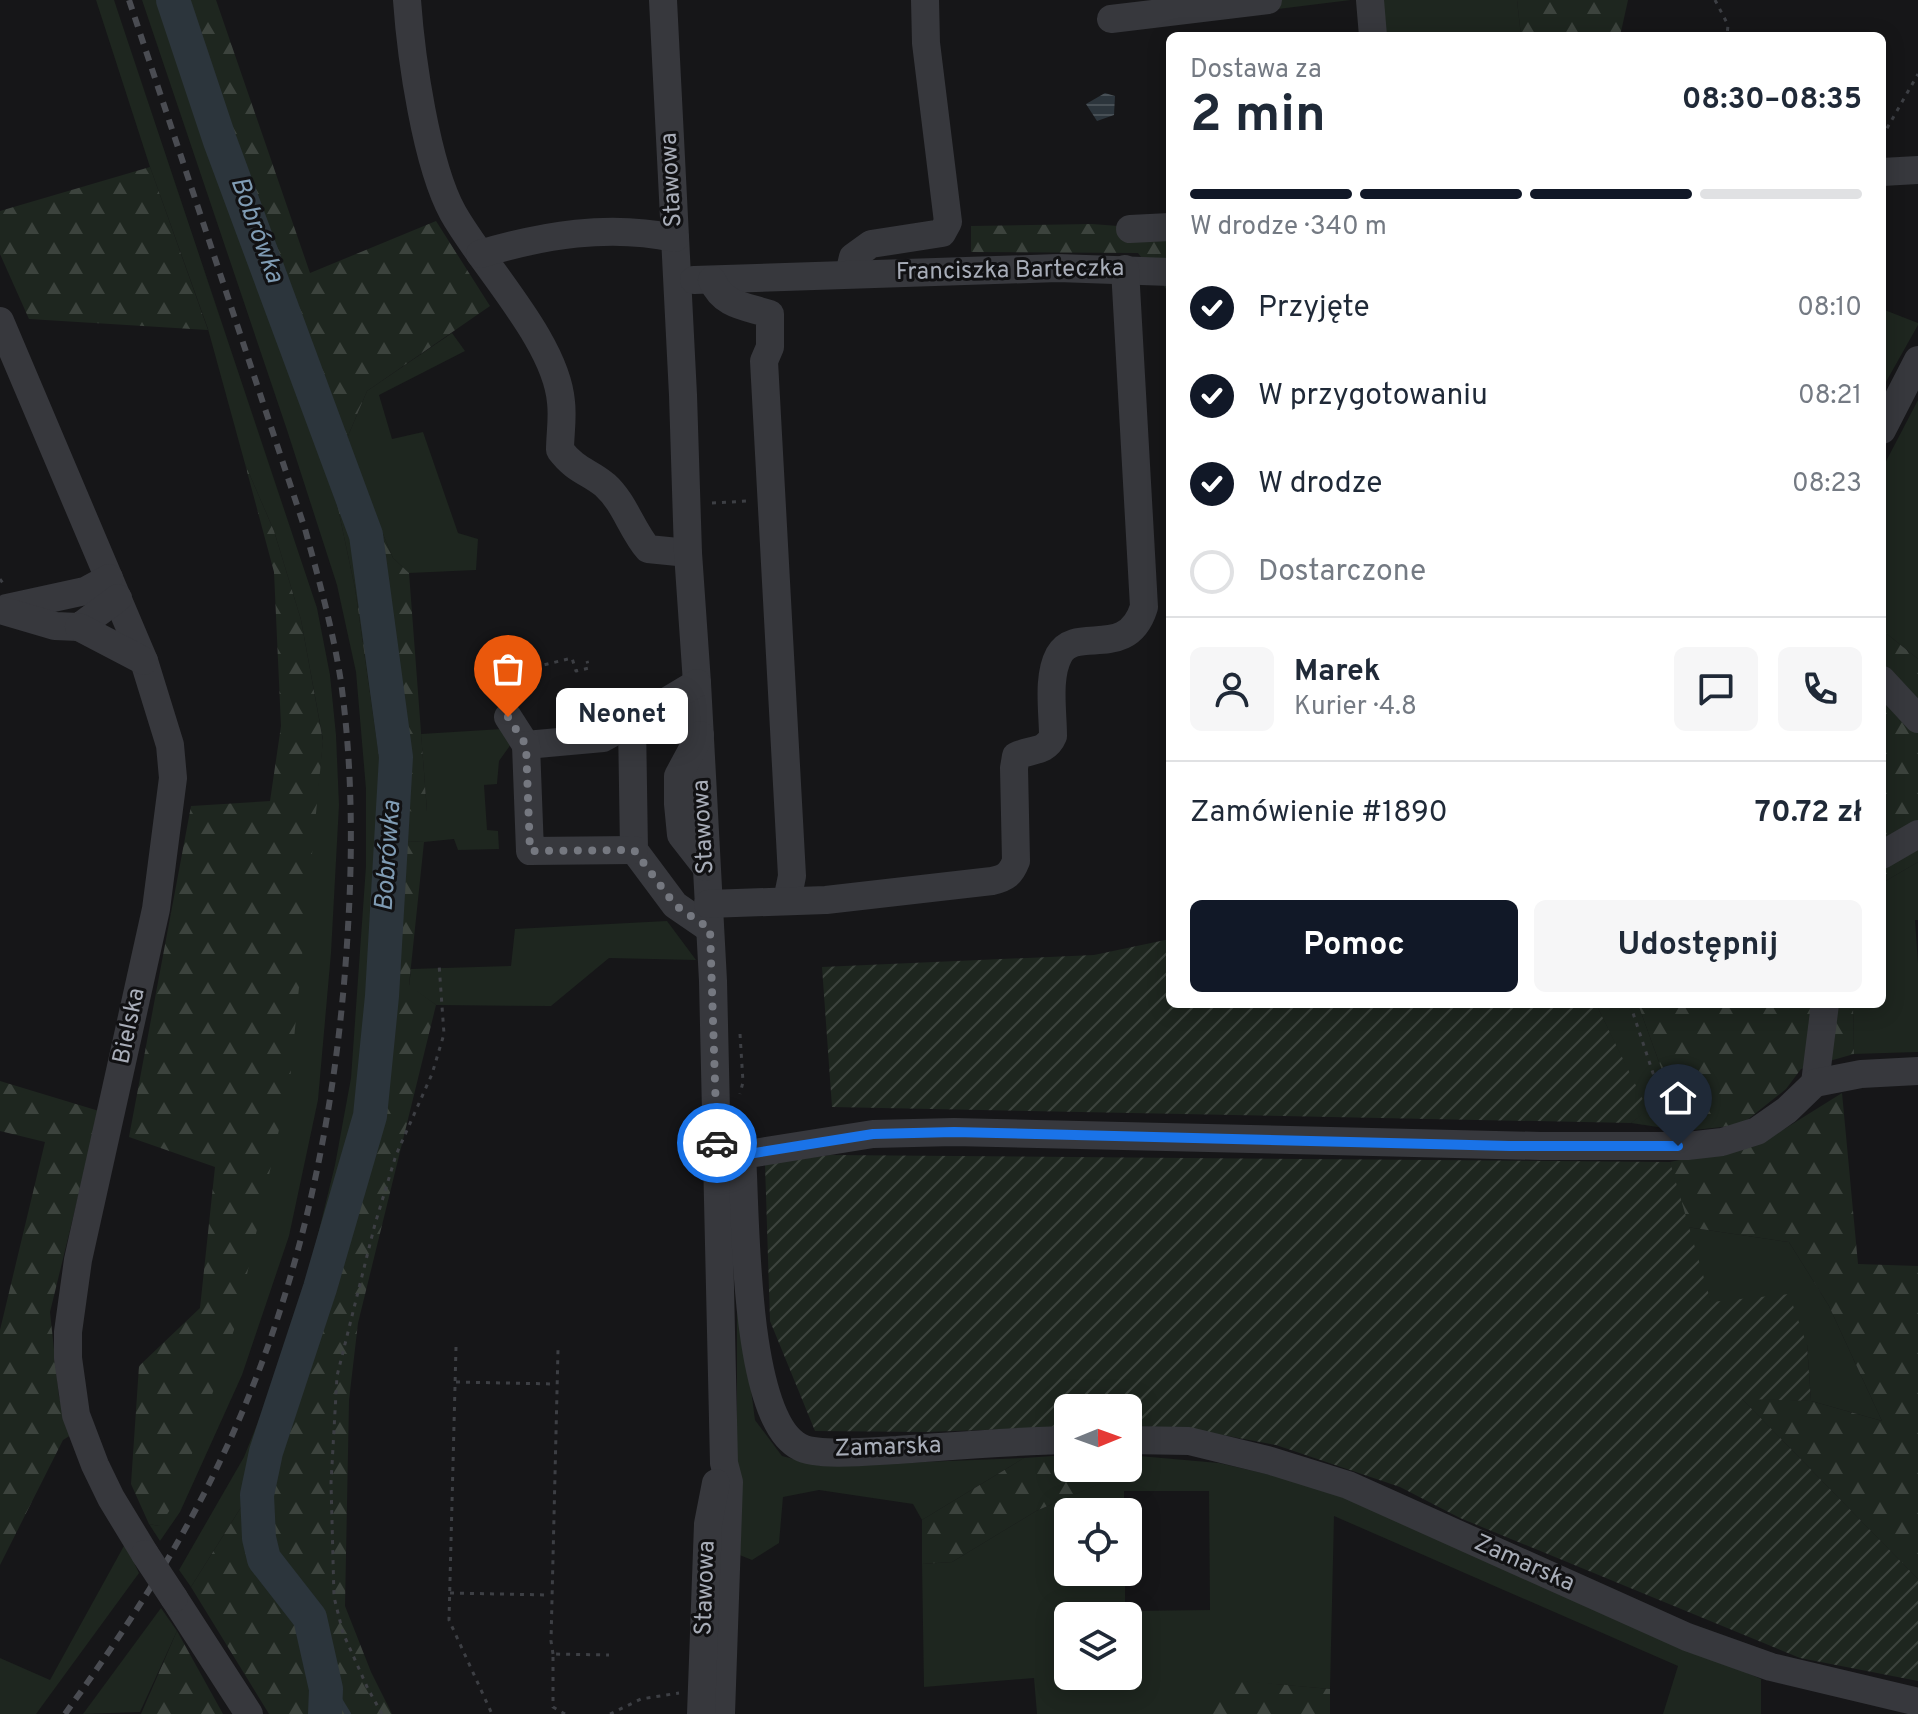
<!DOCTYPE html>
<html lang="pl">
<head>
<meta charset="utf-8">
<style>
	body { margin:0; font-family:Overpass,sans-serif; background:#f6f6f7; color:#1f2937; height:100vh; display:flex; flex-direction:column; font-size:30px; white-space:nowrap }
	* { box-sizing:border-box; margin:0 }
	p { font-size:26px; color:#747a83 }
	.icon { flex:none; width:44px; height:44px; fill:none; stroke:currentColor; stroke-width:2; stroke-linecap:round; stroke-linejoin:round }
	.map { position:relative; flex:1; overflow:hidden }
	.side { position:absolute; left:1166px; top:32px; width:720px; height:976px; display:flex; flex-direction:column; background:#fff; border-radius:12px; box-shadow:0 4px 20px #0003 }
	.side>* { flex:none }
	.needle { width:52px; rotate:89deg }
	.buttons { position:absolute; left:1054px; top:1394px; display:grid; gap:16px }
	.buttons a { display:grid; place-items:center; width:88px; height:88px; border-radius:12px; background:#fff; box-shadow:0 4px 20px #0003; font-size:40px }
	.pin { position:absolute; display:grid; place-items:center; width:68px; height:68px; color:#fff; margin:-82px -34px; border-radius:50% 50% 50% 0; rotate:-45deg; box-shadow:0 0 8px #0007 }
	.pin .icon { rotate:45deg }
	.courier { position:absolute; display:grid; place-items:center; width:80px; height:80px; margin:-40px; border:6px solid #1a73e8; border-radius:50%; background:#fff; color:#222; box-shadow:0 2px 10px #0007 }
	.bubble { position:absolute; height:56px; border-radius:12px; background:#fff; box-shadow:0 4px 20px #0003; font-size:26px; font-weight:700; line-height:56px; text-align:center }
	.summary em { font-style:normal; font-weight:700 }
	.summary div { display:flex; flex-direction:column-reverse }
	.summary { display:flex; align-items:center; justify-content:space-between; height:136px; padding:0 24px }
	h1 { font-size:52px; font-weight:700; line-height:60px }
	.bar { display:grid; grid-template-columns:repeat(4,1fr); gap:12px 8px; align-content:center; height:96px; padding:0 24px }
	.bar i { height:10px; border-radius:6px; background:#e0e1e3 }
	.bar .current { background:#111827 }
	.bar p { grid-column:span 4 }
	.line { display:flex; align-items:center; gap:20px; padding:0 24px; border-top:2px solid #e0e1e3 }
	.line div { flex:1 }
	.round { display:grid; place-items:center; flex:none; width:84px; height:84px; border-radius:12px; background:#f6f6f7 }
	ol { padding:0 24px; list-style:none }
	li { display:flex; align-items:center; gap:24px; height:88px }
	li p { margin-inline-start:auto }
	li .icon { padding:8px; border-radius:50%; background:#111827; color:#fff; stroke-width:4 }
	li:last-child { color:#747a83 }
	li i { width:44px; height:44px; border:4px solid #e0e1e3; border-radius:50% }
	.button { display:flex; gap:16px; margin-top:auto; padding:16px 24px }
	.button a { flex:1; height:92px; border-radius:12px; background:#111827; color:#fff; font-size:32px; font-weight:700; line-height:92px; text-align:center }
	.button a+a { background:#f6f6f7; color:#1f2937 }
	.map>svg:first-child { display:block }
</style>
</head>
<body>
<div class="map">
<svg width="1918" height="1714" viewBox="0 0 1918 1714">
	<defs>
		<pattern id="forest-firs" width="22" height="20" patternUnits="userSpaceOnUse" patternTransform="scale(2)"><rect width="22" height="20" fill="#1e261f"/><path d="M5 1l3.5 6h-7zM16 11l3.5 6h-7z" fill="#3c433d"/></pattern>
		<pattern id="garden-furrows" width="10" height="10" patternUnits="userSpaceOnUse" patternTransform="scale(2)"><rect width="10" height="10" fill="#1e261f"/><path d="M-1 1l2-2M0 10L10 0M9 11l2-2" fill="none" stroke="#3c433d"/></pattern>
		<pattern id="water-rules" width="6" height="5" patternUnits="userSpaceOnUse" patternTransform="scale(2)"><rect width="6" height="5" fill="#2c353c"/><path d="M0 2.5h6" fill="none" stroke="#485056"/></pattern>
	</defs>
	<rect width="100%" height="100%" fill="#161618"/>
	<!-- grass -->
	<g fill="#1e261f" fill-rule="evenodd">
		<path d="M96,0h18l203,608 13,67 6,60 3,70 -8,148 -13,147 -29,136 -47,139 -62,137 -20,29 -11,-17 10,2 149,-647 15,-139 -22,-120 -27,-89 -29,-67 -37,-135 -58,-162z"/>
		<path d="M142,0h21l23,74 152,434 17,80 26,182v40l46,1 -6,-77 81,-5 9,15 -12,17 -2,23 -13,1 3,45 11,1 1,18 -41,1 -4,-11 -30,3 -38,-2 -26,270 -38,196 -50,152 -81,129 -12,-17 65,-113 40,-100 26,-90 25,-102 16,-87 15,-212v-77l-10,-117 -19,-87 -50,-155z"/>
		<path d="M1230,0h121l-121,15z"/>
		<path d="M1378,0h139l4,36h-137z"/>
		<path d="M1882,309l36,14v2l-36,64z"/>
		<path d="M452,333l13,18 -86,44 13,44 31,-7 35,101 20,6 -2,31 -67,3 -16,-15 -48,-115 22,-52z"/>
		<path d="M1918,400v259l-36,-29v-161z"/>
		<path d="M1918,862v58h-3l3,43v89l-64,2 -1,-50h29v-121z"/>
		<path d="M667,921l29,39 -87,-2 -58,48 -115,-1 -27,-19 2,-17 100,-3 4,-37z"/>
		<path d="M1596,1004h42l46,127 -53,-8 16,-13z"/>
		<path d="M1687,1227l102,15 40,64 53,115 -71,-20 -4,-56 -96,-42z"/>
		<path d="M737,1282l18,138 27,36 39,10 203,-8 -102,62 -9,-16 -94,-14 -36,7 -4,46 -27,17 -15,-6z"/>
		<path d="M1128,1455l91,8 109,25 53,21 380,170v35h-98l15,-48 -344,-150 -4,173 -117,-10v35h-176l-3,-36 -110,9 -2,-123 30,-2 84,-51 74,-32v-11h18zM1124,1491h85l1,119 -85,1v-39h-57v-60h56zM1068,1616h60v60h-60z"/>
		<path d="M125,1544l14,29 -103,141h-36v-56l50,22z"/>
		<path d="M161,1608l16,23 -37,81 -57,2z"/>
	</g>
	<!-- forest -->
	<g fill="url(#forest-firs)">
		<path d="M163,0h53l94,273 126,-52 54,85 -123,85 -22,52 48,115 16,15 18,239 -46,-2v-40l-26,-182 -17,-80 -152,-434z"/>
		<path d="M1517,0h111l-8,36h-99z"/>
		<path d="M150,167l58,163 -179,-11 -29,-65v-43z"/>
		<path d="M1092,224l78,6v64l-32,-41 -167,-1v-26z"/>
		<path d="M245,464l29,67 27,89 22,121 -33,339 -54,244 -60,177 -17,25 -10,-2 -18,-40 8,-118 61,-58 15,-141 -86,-30 62,-331 79,-5 11,-75 -7,-154z"/>
		<path d="M1882,630l36,29v203l-36,21z"/>
		<path d="M386,840l38,2 -15,143 27,20 -78,318 -9,77 -4,206 26,66 21,42h-123l-78,-127 81,-129 50,-152 38,-196z"/>
		<path d="M1638,1004h215l1,50 -53,15 -15,20 -45,36 -57,6z"/>
		<path d="M0,1081l99,30 -49,201 9,85 12,38 -8,5 -63,125v-235l45,-188 -45,-11z"/>
		<path d="M1842,1093l16,171 60,2v313l-177,-181 70,3 71,20 -53,-115 -40,-64 -102,-15 -17,-65 92,-19z"/>
		<path d="M1068,1455v13h42l1,11 -75,32 -84,51 -30,2v-44l102,-62z"/>
		<path d="M177,1631l46,83h-82z"/>
		<path d="M1212,1678l118,11v25h-117z"/>
	</g>
	<!-- garden -->
	<g fill="url(#garden-furrows)">
		<path d="M1170,939v65h426l52,106 -17,13 -799,-16 -10,-140 272,-12z"/>
		<path d="M830,1155l840,7 41,140 78,-8 18,51 4,56 -69,-2 176,180v102l-118,-23 -340,-140 -60,-31 -124,-42 -75,-14 -73,-6v-17h-60v19l-141,5 -112,-1 -45,-110 -5,-157z"/>
	</g>
	<!-- water -->
	<path fill="url(#water-rules)" d="M1105,93l10,3 -1,19 -17,6 -11,-17z"/>
	<g fill="none" stroke-linecap="round" stroke-linejoin="round">
		<!-- stream -->
		<path stroke="#2c353c" stroke-width="6" d="M326,1689l8,2 14,23"/>
		<!-- river -->
		<path stroke="#2c353c" stroke-width="34" d="M173,0l47,141 146,394 30,222 -14,239 -12,120 -50,172 -54,164 -9,43 2,43 5,21 46,59 16,71 -1,25"/>
		<!-- path -->
		<g stroke="#3d3f44" stroke-width="3" stroke-dasharray="4 6" stroke-linecap="butt">
			<path d="M1715,0l13,25 -1,11"/>
			<path d="M1882,137l36,-63"/>
			<path d="M712,503l36,-2"/>
			<path d="M0,579l5,7"/>
			<path d="M499,684l24,-14 49,-12 4,13 13,-3 -2,-7"/>
			<path d="M1630,1004l40,120"/>
			<path d="M740,1034l3,48 -3,12"/>
			<path d="M456,1347l-7,273 43,94"/>
			<path d="M456,1382l100,2"/>
			<path d="M450,1593l100,2"/>
			<path d="M553,1654l-2,-13 7,-291"/>
			<path d="M382,1714l-14,-25 -25,-56 -9,-36 -3,-114 6,-107 38,-152 21,-69 36,-81 12,-40 -5,-70"/>
			<path d="M565,1714l-12,-7v-53l56,1"/>
			<path d="M610,1714l31,-15 38,-6"/>
		</g>
		<!-- minor -->
		<g stroke="#37383d" stroke-width="28">
			<path d="M407,0c4,57 19,164 46,213 31,55 103,128 108,189 2,16 -1,33 -1,48 16,21 28,21 45,35 20,18 26,44 43,64l40,4"/>
			<path d="M663,0l20,395 5,158 9,130 16,298 11,482 5,19 -8,232"/>
			<path d="M1370,0l3,36"/>
			<path d="M1111,19l157,-19"/>
			<path d="M1882,172l36,-2"/>
			<path d="M1130,229l40,-2"/>
			<path d="M480,254c64,-19 128,-30 195,-16"/>
			<path d="M849,274l4,-17 18,-13 71,-11 6,-11 -22,-179 -1,-43"/>
			<path d="M694,280l364,-12 112,4"/>
			<path d="M712,280c11,26 33,26 58,34v33l-6,14 28,515 -5,25"/>
			<path d="M0,321l144,340 26,84 3,33 -17,131 -78,351 -10,72v26l8,57 19,50 16,33 34,56"/>
			<path d="M1882,430l36,-70"/>
			<path d="M7,608l78,-17 24,-13"/>
			<path d="M0,610l55,16 24,1 39,-29"/>
			<path d="M79,627l65,34"/>
			<path d="M1882,680l36,39"/>
			<path d="M697,683l-65,39 2,128 41,55 35,24"/>
			<path d="M508,717l18,28 77,-7 29,-16"/>
			<path d="M700,735l-22,41v28l3,31 25,32"/>
			<path d="M526,745l4,106 104,-1"/>
			<path d="M1882,855l36,-21"/>
			<path d="M708,904l118,-4 166,-19c14,-3 19,-7 24,-20l-2,-93 2,-12c14,-7 30,-3 37,-20 0,-24 -6,-59 6,-81 17,-31 68,7 85,-48l-19,-338"/>
			<path d="M1815,1083l10,-79"/>
			<path d="M726,1155h16c4,59 1,264 58,292 18,10 75,4 97,3 57,-4 114,-9 171,-10"/>
			<path d="M742,1155l131,-21 81,-2 587,14h146l35,-4 35,-11 30,-21 28,-27 46,-9 57,-3"/>
			<path d="M1128,1440l61,1 82,20 77,24 339,152 84,30 147,35"/>
			<path d="M174,1598l75,116"/>
			<path d="M701,1714l7,-190 8,-41"/>
		</g>
		<!-- rail -->
		<path stroke="#4a4c52" stroke-width="6" stroke-dasharray="10 8" stroke-linecap="butt" d="M65,1714c59,-82 114,-165 157,-257 79,-166 116,-348 126,-530 5,-81 4,-164 -7,-245 -8,-52 -22,-102 -36,-153l-176,-529"/>
		<!-- minor-bridge -->
		<path stroke="#37383d" stroke-width="28" d="M145,1554l29,44"/>
	</g>
	<g fill="none" stroke-linecap="round" stroke-linejoin="round">
		<!-- done -->
		<path stroke="#757880" stroke-width="8" stroke-dasharray="0 14.4" d="M508,717l18,28 4,106 104,-1 41,55 35,24 7,214"/>
		<!-- route -->
		<path stroke="#1a73e8" stroke-width="10" d="M717,1143v12h25l131,-21 81,-2 556,14h168"/>
	</g>
	<g text-anchor="middle" dominant-baseline="central" stroke-width="6" stroke-linejoin="round" paint-order="stroke">
		<!-- street labels -->
		<g font-size="24" fill="#a8adb8" stroke="#111113">
			<text transform="translate(672 180) rotate(-93)">Stawowa</text>
			<text transform="translate(1010 271) rotate(-1)">Franciszka Barteczka</text>
			<text transform="translate(704 827) rotate(-93)">Stawowa</text>
			<text transform="translate(130 1026) rotate(-78)">Bielska</text>
			<text transform="translate(888 1448) rotate(-2)">Zamarska</text>
			<text transform="translate(1524 1564) rotate(24)">Zamarska</text>
			<text transform="translate(706 1588) rotate(-88)">Stawowa</text>
		</g>
		<!-- water labels -->
		<g font-size="26" font-style="italic" fill="#7f9bb3" stroke="#111113">
			<text transform="translate(256 230) rotate(70)">Bobrówka</text>
			<text transform="translate(389 856) rotate(-86)">Bobrówka</text>
		</g>
	</g>
</svg>
<div class="buttons">
<a><svg class="needle" viewBox="-14 -14 28 28"><path d="M0-13l5 13h-10z" fill="#e53935"/><path d="M0 13l5-13h-10z" fill="#747a83"/></svg></a>
<a><svg class="icon" aria-label="locate" viewBox="0 0 24 24"><circle cx="12" cy="12" r="6"/><path d="M12 2v4M12 18v4M2 12h4M18 12h4"/></svg></a>
<a><svg class="icon" aria-label="layers" viewBox="0 0 24 24"><path d="M12 4l9 5-9 5-9-5zM3 14l9 5 9-5"/></svg></a>
</div>
<div class="pin" style="left:508px;top:717px;background:#ea580c"><svg class="icon" aria-label="bag" viewBox="0 0 24 24"><path d="M5 8h14l-1 12H6zM9 8a3 3 0 0 1 6 0"/></svg></div>
<div class="pin" style="left:1678px;top:1146px;background:#1f2937"><svg class="icon" aria-label="home" viewBox="0 0 24 24"><path d="M3 11l9-7 9 7M6 9v11h12V9"/></svg></div>
<div class="courier" style="left:717px;top:1143px"><svg class="icon" aria-label="car" viewBox="0 0 24 24"><path d="M5 17H2v-5l4-1 3-4h7l3 4 3 1v5h-3M9 17h6M6 11h13"/><circle cx="7" cy="17" r="2"/><circle cx="17" cy="17" r="2"/></svg></div>
<div class="bubble" style="left:556px;top:688px;width:132px">Neonet</div>
<section class="side">
<div class="summary"><div><h1>2 min</h1><p>Dostawa za</p></div><em>08:30–08:35</em></div>
<div class="bar"><i class="current"></i><i class="current"></i><i class="current"></i><i></i><p>W drodze · 340 m</p></div>
<ol>
<li><svg class="icon" aria-label="check" viewBox="0 0 24 24"><path d="M5 12l5 5 9-10"/></svg>Przyjęte<p>08:10</p></li>
<li><svg class="icon" aria-label="check" viewBox="0 0 24 24"><path d="M5 12l5 5 9-10"/></svg>W przygotowaniu<p>08:21</p></li>
<li><svg class="icon" aria-label="check" viewBox="0 0 24 24"><path d="M5 12l5 5 9-10"/></svg>W drodze<p>08:23</p></li>
<li><i></i>Dostarczone</li>
</ol>
<div class="line" style="height:144px"><a class="round"><svg class="icon" aria-label="person" viewBox="0 0 24 24"><circle cx="12" cy="8" r="4"/><path d="M4 21q1-7 8-7t8 7"/></svg></a><div><b>Marek</b><p>Kurier · 4.8</p></div><a class="round"><svg class="icon" aria-label="chat" viewBox="0 0 24 24"><path d="M4 5h16v11H9l-5 4z"/></svg></a><a class="round"><svg class="icon" aria-label="phone" viewBox="0 0 24 24"><path d="M5 4h4l2 5-3 2q2 4 5 5l2-3 5 2v4C11 20 4 13 5 4z"/></svg></a></div>
<div class="line" style="height:104px"><div>Zamówienie #1890</div><b>70.72 zł</b></div>
<div class="button"><a>Pomoc</a><a>Udostępnij</a></div>
</section>
</div>
</body>
</html>
